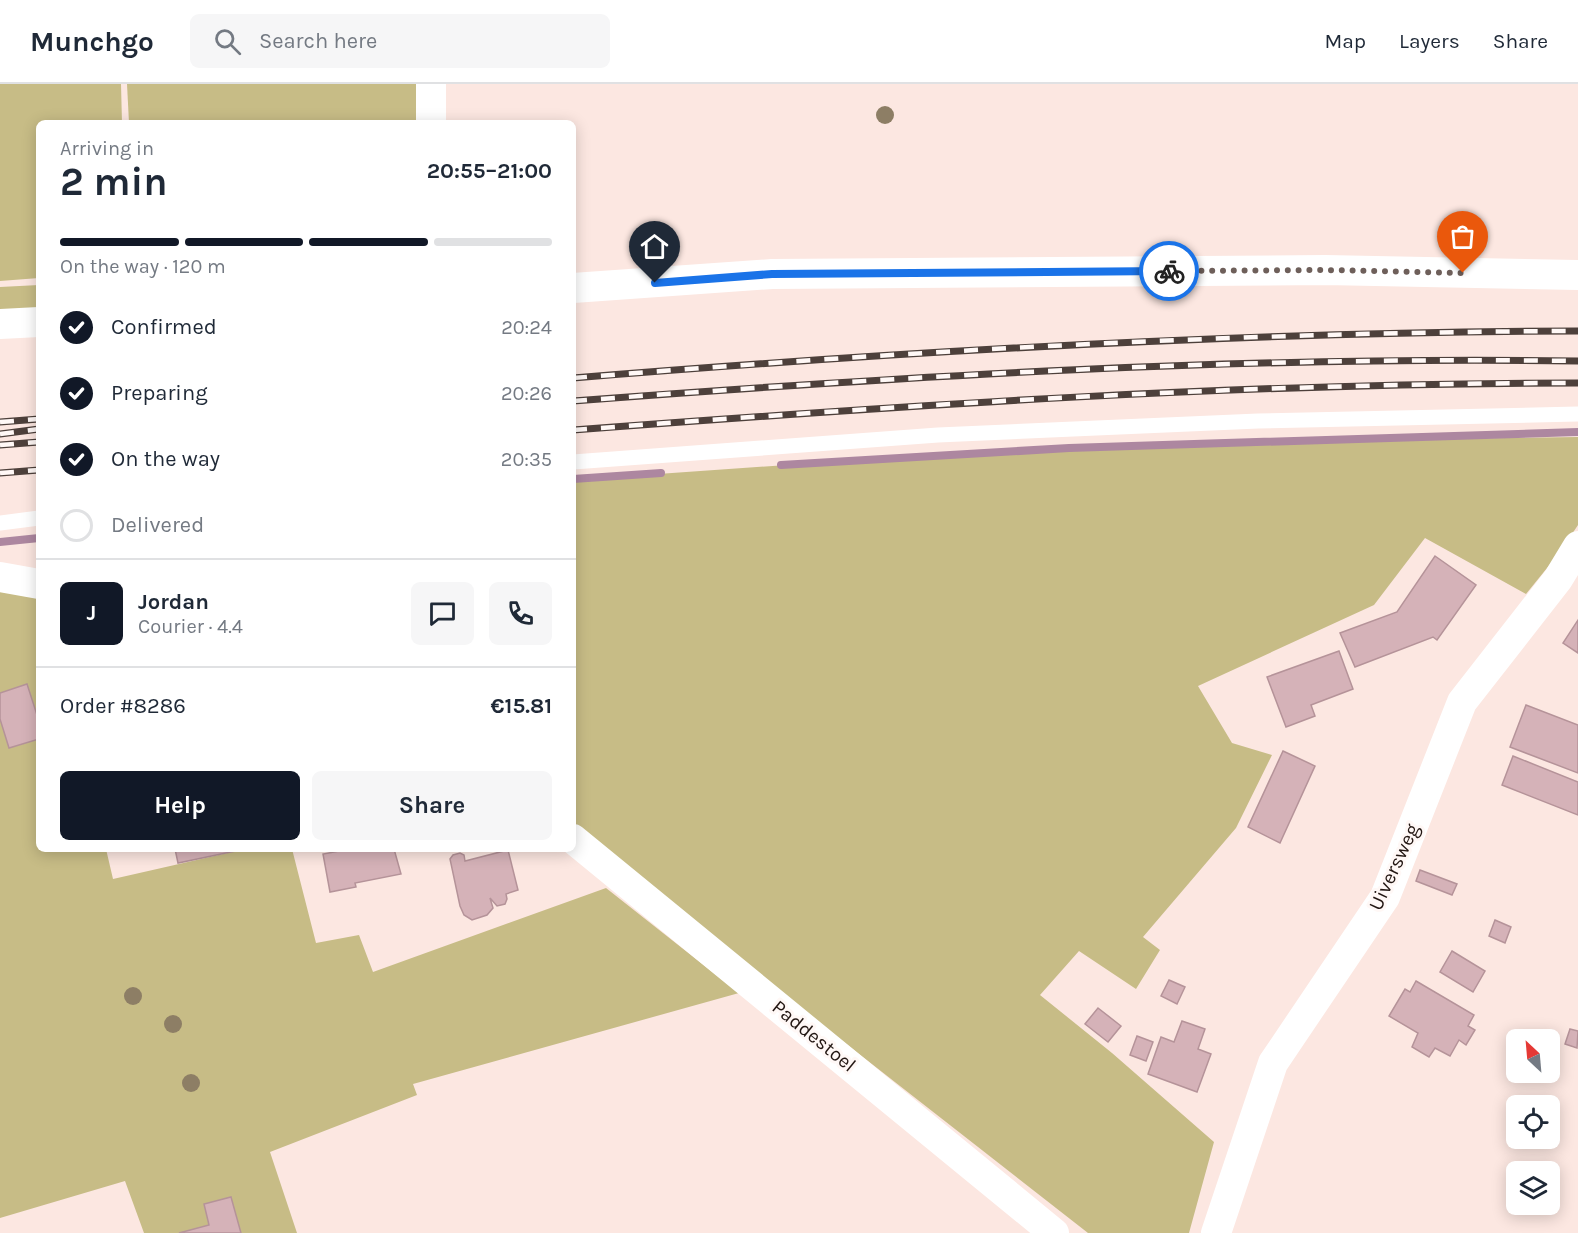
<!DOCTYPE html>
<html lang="en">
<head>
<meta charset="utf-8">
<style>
	body { margin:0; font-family:Karla,sans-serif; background:#f6f6f7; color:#1f2937; height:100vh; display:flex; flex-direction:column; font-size:22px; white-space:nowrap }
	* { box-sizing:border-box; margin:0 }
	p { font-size:20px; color:#747a83 }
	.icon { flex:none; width:33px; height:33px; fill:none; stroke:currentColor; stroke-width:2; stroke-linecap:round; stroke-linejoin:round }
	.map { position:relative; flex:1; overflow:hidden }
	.sheet { position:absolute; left:36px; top:36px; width:540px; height:732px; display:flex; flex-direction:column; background:#fff; border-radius:9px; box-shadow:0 3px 15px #0003 }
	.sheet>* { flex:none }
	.needle { width:39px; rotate:334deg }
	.fabs { position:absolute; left:1506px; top:945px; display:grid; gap:12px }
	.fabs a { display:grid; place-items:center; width:54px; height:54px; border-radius:9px; background:#fff; box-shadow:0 3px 15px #0003; font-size:30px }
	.pin { position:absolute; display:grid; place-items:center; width:51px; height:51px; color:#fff; margin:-62px -26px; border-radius:50% 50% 50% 0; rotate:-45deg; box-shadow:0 0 6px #0007 }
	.pin .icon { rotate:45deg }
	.courier { position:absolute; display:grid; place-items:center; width:60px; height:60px; margin:-30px; border:4px solid #1a73e8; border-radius:50%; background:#fff; color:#222; box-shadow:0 2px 8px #0007 }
	.head em { font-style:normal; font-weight:700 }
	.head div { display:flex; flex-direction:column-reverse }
	.head { display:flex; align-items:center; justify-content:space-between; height:102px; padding:0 24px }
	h1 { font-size:39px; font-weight:700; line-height:45px }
	.bar { display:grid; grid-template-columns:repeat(4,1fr); gap:9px 6px; align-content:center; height:72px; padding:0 24px }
	.bar i { height:8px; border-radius:4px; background:#e0e1e3 }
	.bar .active { background:#111827 }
	.bar p { grid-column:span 4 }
	.line { display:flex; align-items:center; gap:15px; padding:0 24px; border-top:2px solid #e0e1e3 }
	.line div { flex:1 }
	.round { display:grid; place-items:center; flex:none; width:63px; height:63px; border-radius:9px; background:#f6f6f7 }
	ol { padding:0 24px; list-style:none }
	li { display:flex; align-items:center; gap:18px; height:66px }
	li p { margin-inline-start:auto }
	li .icon { padding:6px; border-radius:50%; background:#111827; color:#fff; stroke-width:4 }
	li:last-child { color:#747a83 }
	li i { width:33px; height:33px; border:3px solid #e0e1e3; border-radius:50% }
	.primary-button { display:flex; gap:12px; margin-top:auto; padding:12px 24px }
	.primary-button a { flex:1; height:69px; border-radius:9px; background:#111827; color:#fff; font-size:24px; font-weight:700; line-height:69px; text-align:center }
	.primary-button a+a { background:#f6f6f7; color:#1f2937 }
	header { display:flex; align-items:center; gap:36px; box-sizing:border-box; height:84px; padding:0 30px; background:#fff; border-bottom:2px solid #e0e1e3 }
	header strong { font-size:28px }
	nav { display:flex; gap:33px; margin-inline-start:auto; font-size:21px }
	.search { width:420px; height:54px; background:#f6f6f7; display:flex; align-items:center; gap:15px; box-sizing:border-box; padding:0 21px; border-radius:9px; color:#747a83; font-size:22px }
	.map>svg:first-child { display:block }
</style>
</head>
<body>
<header>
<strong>Munchgo</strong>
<div class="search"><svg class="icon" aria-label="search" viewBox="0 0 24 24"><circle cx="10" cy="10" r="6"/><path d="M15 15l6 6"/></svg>Search here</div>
<nav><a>Map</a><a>Layers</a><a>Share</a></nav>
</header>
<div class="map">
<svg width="1578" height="1149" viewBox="0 0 1578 1149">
	<rect width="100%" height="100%" fill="#fce7e1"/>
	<!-- green -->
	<g fill="#c7bc86">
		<path d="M0,0h121l1,39h-83v155l-39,3z"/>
		<path d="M127,0h293v39h-291z"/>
		<path d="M39,201v25l-39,3v-26z"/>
		<path d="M1578,353v88l-18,27 -34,42 -101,-56 -51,67 -176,81 34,57 40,12 -36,73 -93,109 17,13 -24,39 -57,-38 -39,44 72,58 102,89 -25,91h-101l-330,-258 -185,-152v-343l427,-30 338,-10z"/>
		<path d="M0,504l39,5v256h67l7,30 132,-30h47l24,94 43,-8 14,37 233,-84 133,105 -326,91 4,11 -147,57 27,81h-153l-19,-52 -125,37z"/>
	</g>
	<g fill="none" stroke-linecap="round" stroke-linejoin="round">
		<!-- stream -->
		<g stroke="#ad87a0" stroke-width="8">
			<path d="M781,381l288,-17 509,-16"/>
			<path d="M573,395l88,-6"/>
			<path d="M0,458l39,-4"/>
		</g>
	</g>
	<!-- building -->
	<g fill="#d5b2b8" stroke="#b59399" stroke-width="1.5">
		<path d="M1435,472l41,29 -39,55 -4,-3 -78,30 -15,-34 57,-21z"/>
		<path d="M1578,536v33l-15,-10z"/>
		<path d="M1339,567l14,38 -42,16 4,11 -29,11 -19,-50z"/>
		<path d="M27,600l12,37v18l-30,9 -9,-29v-26z"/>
		<path d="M1526,621l52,20v48l-68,-26z"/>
		<path d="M1283,667l32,15 -35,77 -32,-16z"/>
		<path d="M1513,672l65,26v33l-76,-30z"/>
		<path d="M175,765h70l-67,14z"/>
		<path d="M350,765h44l7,25 -46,9 1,4 -26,5 -7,-38z"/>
		<path d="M508,766l10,40 -12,4 1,5 -2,5 -8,2 -7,-8 3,10 -6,7 -15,5 -8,-5 -4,-9 -10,-47 3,-4 7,-2 4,2 1,6z"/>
		<path d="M1420,786l37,14 -5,11 -36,-14z"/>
		<path d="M1495,836l16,7 -6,16 -16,-7z"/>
		<path d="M1452,867l33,20 -12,21 -33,-20z"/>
		<path d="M1169,896l16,7 -8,17 -16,-8z"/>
		<path d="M1416,897l58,34 -6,11 7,4 -9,15 -7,-5 -9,16 -15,-8 -6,9 -17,-10 6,-14 -29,-17 16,-27 5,3z"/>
		<path d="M1098,924l23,18 -13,16 -23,-18z"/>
		<path d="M1182,937l23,8 -7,20 13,5 -14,38 -49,-18 13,-37 13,5z"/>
		<path d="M1570,945l8,2 -1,17 -12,-4z"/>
		<path d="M1137,952l16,6 -7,19 -16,-6z"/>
		<path d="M231,1113l10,36h-62l30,-8 -5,-21z"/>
	</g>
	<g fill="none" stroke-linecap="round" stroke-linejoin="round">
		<!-- lane -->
		<g stroke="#fff" stroke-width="15">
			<path d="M573,378l365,-27 320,-14 320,-7"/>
			<path d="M0,439l39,-5"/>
		</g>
		<!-- street -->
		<g stroke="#fff" stroke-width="30">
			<path d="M431,0v39"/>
			<path d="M573,204l199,-14 553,-4 253,5"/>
			<path d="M0,240l39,-2"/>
			<path d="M0,493l39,7"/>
			<path d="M573,755l481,394"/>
			<path d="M1216,1149l57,-170 112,-166 77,-195 96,-123 20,-33"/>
		</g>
		<!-- rail casing -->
		<g stroke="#4d403b" stroke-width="7">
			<g id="rail">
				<path d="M573,294c334,-27 669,-46 1005,-47"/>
				<path d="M573,317c335,-25 669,-45 1005,-40"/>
				<path d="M0,338l39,-3"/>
				<path d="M573,346c335,-25 669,-47 1005,-47"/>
				<path d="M0,350l39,-5"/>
				<path d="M0,361l39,-3"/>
				<path d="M0,389l39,-3"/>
			</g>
		</g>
		<!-- rail -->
		<use href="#rail" stroke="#fff8f6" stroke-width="4.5" stroke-dasharray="14" stroke-linecap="butt"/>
	</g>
	<!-- trees -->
	<g fill="#8d7e65">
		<circle cx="885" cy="31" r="9"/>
		<circle cx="133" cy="912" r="9"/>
		<circle cx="173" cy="940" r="9"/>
		<circle cx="191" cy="999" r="9"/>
	</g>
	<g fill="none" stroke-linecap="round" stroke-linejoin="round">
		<!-- done -->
		<path stroke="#6e5f5a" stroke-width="6" stroke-dasharray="0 10.8" d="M1169,187l156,-1 138,3"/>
		<!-- route -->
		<path stroke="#1a73e8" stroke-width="8" d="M655,199l117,-9 397,-3"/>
	</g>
	<g text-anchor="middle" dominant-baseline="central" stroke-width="6" stroke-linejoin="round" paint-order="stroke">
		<!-- street labels -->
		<g font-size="20" fill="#221612" stroke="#fff8f6">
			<text transform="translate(1394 783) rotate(-65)">Uiversweg</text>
			<text transform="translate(814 952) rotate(39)">Paddestoel</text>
		</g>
	</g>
</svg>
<div class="fabs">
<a><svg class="needle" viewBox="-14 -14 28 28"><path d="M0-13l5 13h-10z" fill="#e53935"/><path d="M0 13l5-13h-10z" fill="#747a83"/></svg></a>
<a><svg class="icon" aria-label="locate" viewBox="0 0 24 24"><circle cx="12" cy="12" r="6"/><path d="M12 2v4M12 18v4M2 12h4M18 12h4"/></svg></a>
<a><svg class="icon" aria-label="layers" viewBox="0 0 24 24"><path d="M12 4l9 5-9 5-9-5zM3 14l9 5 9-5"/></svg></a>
</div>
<div class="pin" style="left:1463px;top:189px;background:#ea580c"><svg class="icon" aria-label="bag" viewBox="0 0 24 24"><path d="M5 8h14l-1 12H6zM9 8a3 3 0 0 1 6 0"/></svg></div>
<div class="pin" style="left:655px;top:199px;background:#1f2937"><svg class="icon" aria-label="home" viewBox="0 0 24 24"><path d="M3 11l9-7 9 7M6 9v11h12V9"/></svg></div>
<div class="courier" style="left:1169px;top:187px"><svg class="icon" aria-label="bike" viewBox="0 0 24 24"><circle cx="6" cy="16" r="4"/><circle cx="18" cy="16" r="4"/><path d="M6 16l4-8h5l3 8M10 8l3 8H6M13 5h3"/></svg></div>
<section class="sheet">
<div class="head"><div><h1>2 min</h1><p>Arriving in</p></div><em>20:55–21:00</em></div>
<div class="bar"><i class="active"></i><i class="active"></i><i class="active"></i><i></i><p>On the way · 120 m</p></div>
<ol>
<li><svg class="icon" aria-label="check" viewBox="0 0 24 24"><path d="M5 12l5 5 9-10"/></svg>Confirmed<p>20:24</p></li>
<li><svg class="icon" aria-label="check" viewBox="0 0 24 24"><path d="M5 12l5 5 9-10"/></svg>Preparing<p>20:26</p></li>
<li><svg class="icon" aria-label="check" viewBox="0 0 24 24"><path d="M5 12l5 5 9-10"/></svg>On the way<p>20:35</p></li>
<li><i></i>Delivered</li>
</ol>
<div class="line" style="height:108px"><b class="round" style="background:#111827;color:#fff">J</b><div><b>Jordan</b><p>Courier · 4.4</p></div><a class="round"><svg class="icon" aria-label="chat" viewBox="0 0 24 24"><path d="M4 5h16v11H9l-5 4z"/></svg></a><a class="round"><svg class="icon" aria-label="phone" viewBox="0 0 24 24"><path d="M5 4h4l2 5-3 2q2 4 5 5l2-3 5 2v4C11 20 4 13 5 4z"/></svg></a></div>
<div class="line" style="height:78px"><div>Order #8286</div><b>€15.81</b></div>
<div class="primary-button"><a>Help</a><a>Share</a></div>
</section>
</div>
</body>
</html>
